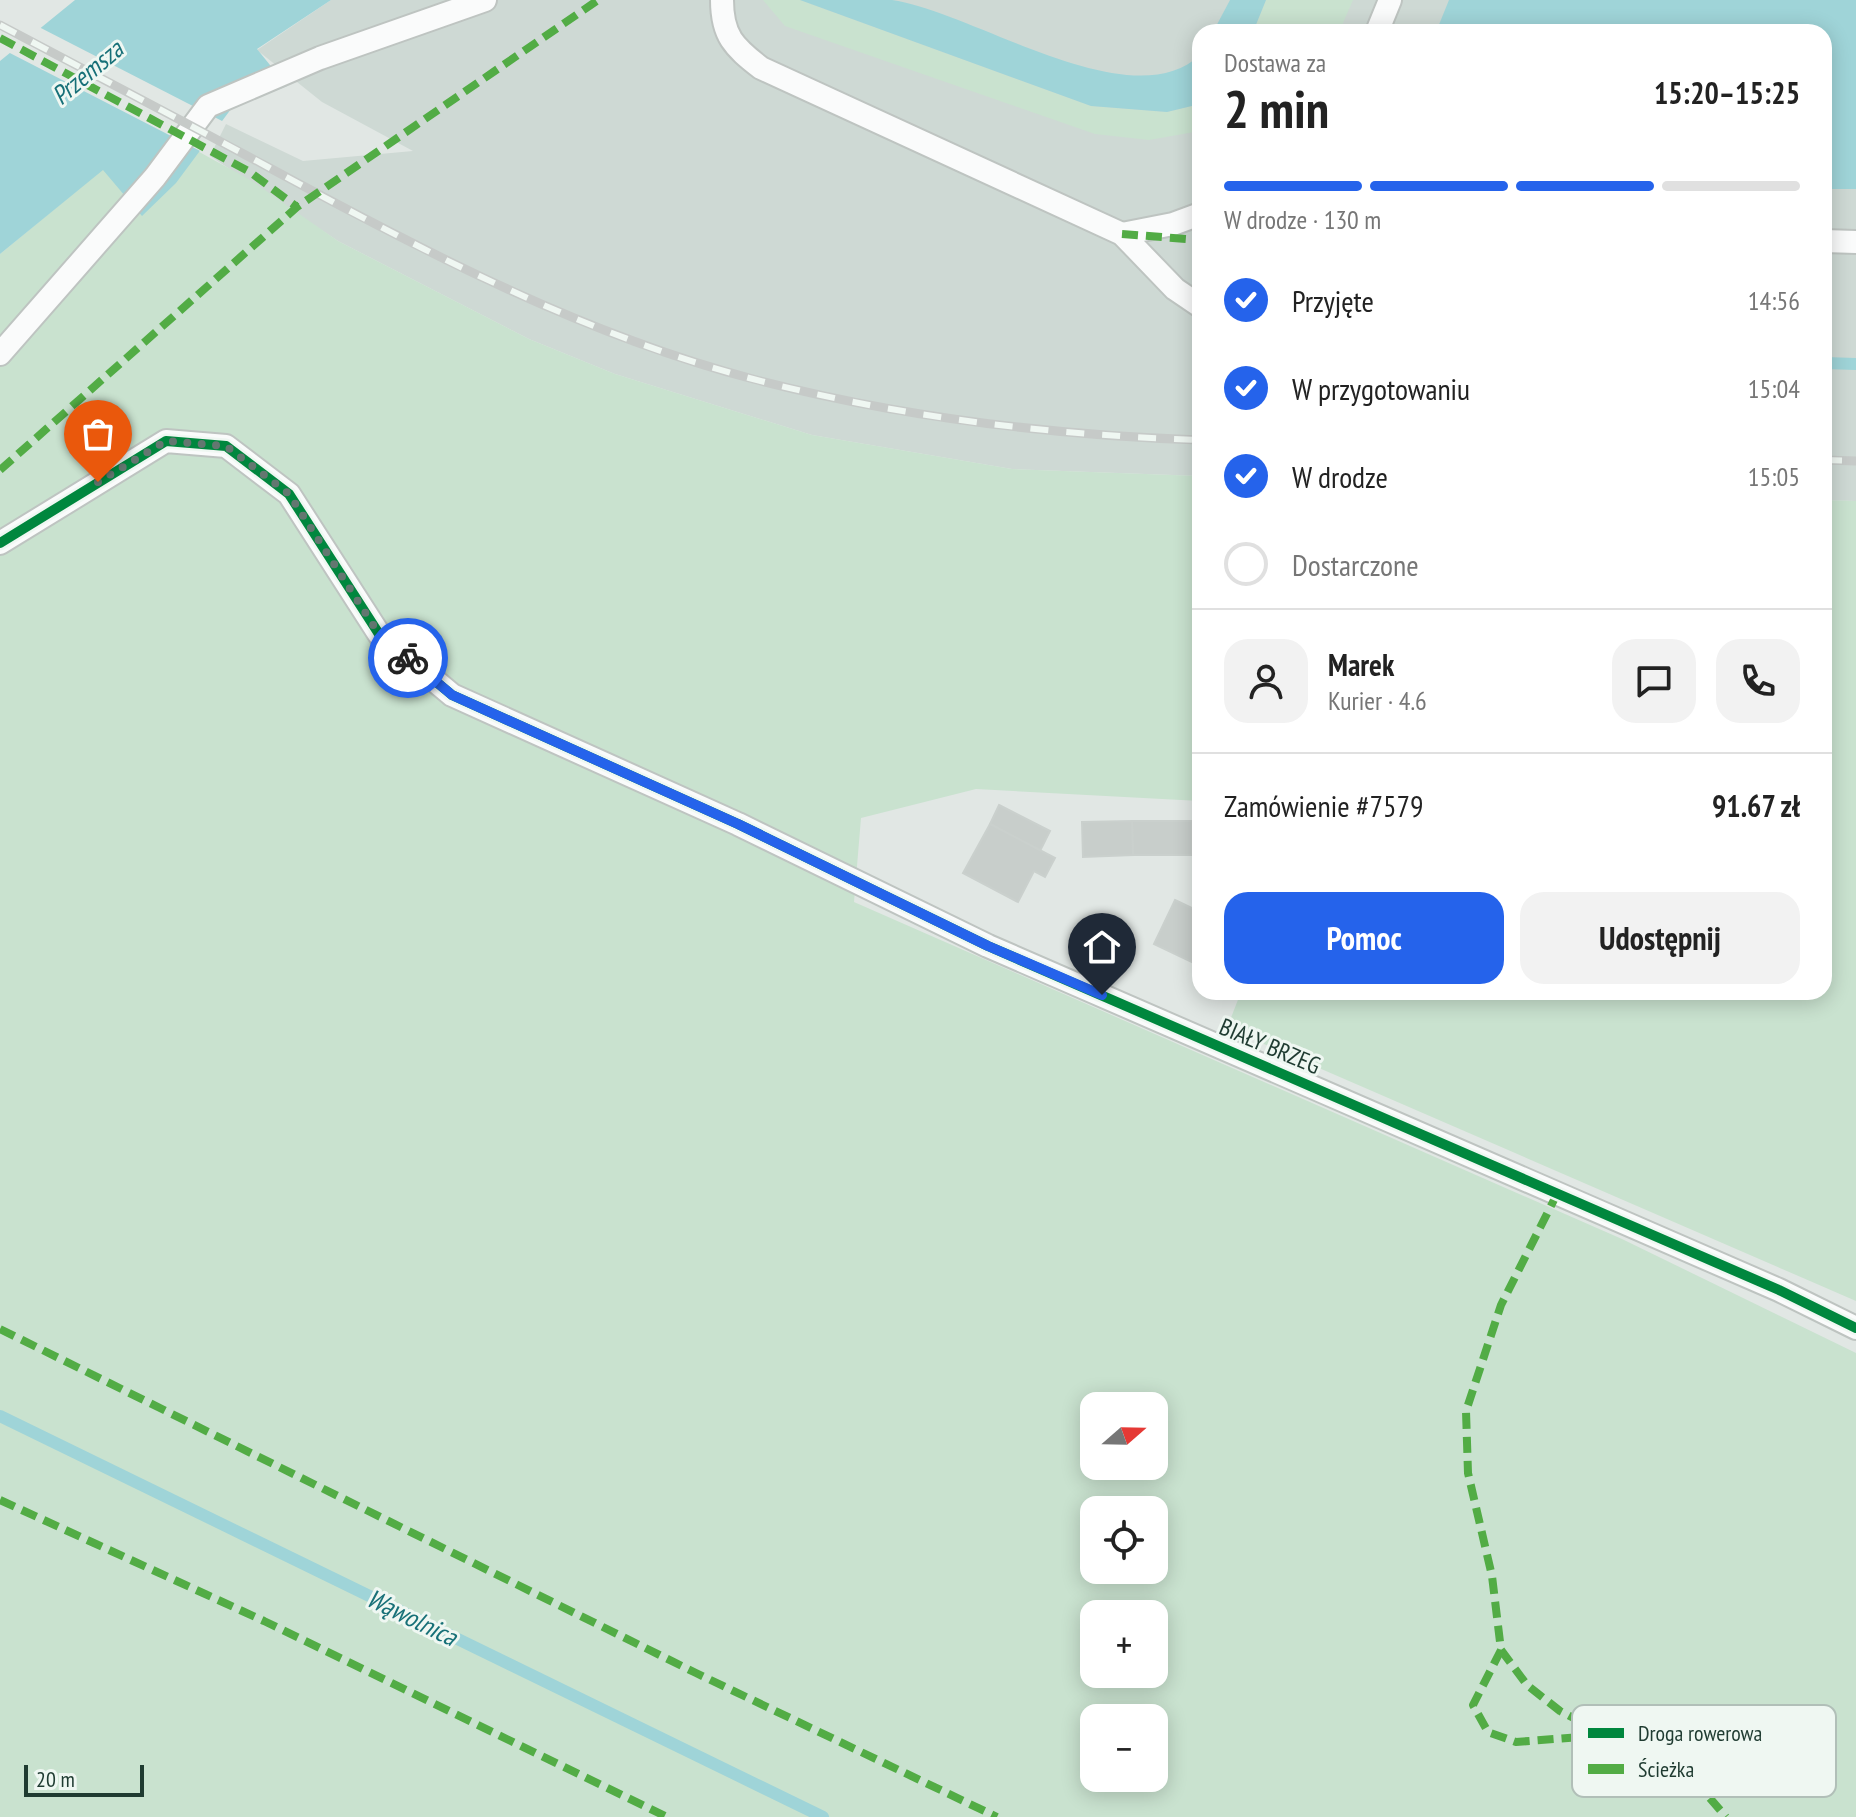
<!DOCTYPE html>
<html lang="pl">
<head>
<meta charset="utf-8">
<style>
	body { margin:0; font-family:"PT Sans Narrow",sans-serif; background:#f2f2f2; color:#222; height:100vh; display:flex; flex-direction:column; font-size:30px; white-space:nowrap }
	* { box-sizing:border-box; margin:0 }
	p { font-size:26px; color:#767676 }
	.icon { flex:none; width:44px; height:44px; fill:none; stroke:currentColor; stroke-width:2; stroke-linecap:round; stroke-linejoin:round }
	.map { position:relative; flex:1; overflow:hidden }
	.side { position:absolute; left:1192px; top:24px; width:640px; height:976px; display:flex; flex-direction:column; background:#fff; border-radius:24px; box-shadow:0 4px 20px #0003 }
	.side>* { flex:none }
	.needle { width:52px; rotate:70deg }
	.fabs { position:absolute; left:1080px; top:1392px; display:grid; gap:16px }
	.fabs a { display:grid; place-items:center; width:88px; height:88px; border-radius:16px; background:#fff; box-shadow:0 4px 20px #0003; font-size:40px }
	.scale { position:absolute; left:24px; bottom:20px; width:120px; box-sizing:border-box; padding-left:8px; border:4px solid #1f3b31; border-top:0; font-size:22px; line-height:28px; white-space:nowrap; color:#1f3b31; -webkit-text-stroke:6px #eff7f2; paint-order:stroke }
	.pin { position:absolute; display:grid; place-items:center; width:68px; height:68px; color:#fff; margin:-82px -34px; border-radius:50% 50% 50% 0; rotate:-45deg; box-shadow:0 0 8px #0007 }
	.pin .icon { rotate:45deg }
	.courier { position:absolute; display:grid; place-items:center; width:80px; height:80px; margin:-40px; border:6px solid #2563eb; border-radius:50%; background:#fff; color:#222; box-shadow:0 2px 10px #0007 }
	.head em { font-style:normal; font-weight:700 }
	.head div { display:flex; flex-direction:column-reverse }
	.head { display:flex; align-items:center; justify-content:space-between; height:136px; padding:0 32px }
	h1 { font-size:52px; font-weight:700; line-height:60px }
	.bar { display:grid; grid-template-columns:repeat(4,1fr); gap:12px 8px; align-content:center; height:96px; padding:0 32px }
	.bar i { height:10px; border-radius:6px; background:#e0e0e0 }
	.bar .current { background:#2563eb }
	.bar p { grid-column:span 4 }
	.line { display:flex; align-items:center; gap:20px; padding:0 32px; border-top:2px solid #e0e0e0 }
	.line div { flex:1 }
	.round { display:grid; place-items:center; flex:none; width:84px; height:84px; border-radius:24px; background:#f2f2f2 }
	ol { padding:0 32px; list-style:none }
	li { display:flex; align-items:center; gap:24px; height:88px }
	li p { margin-inline-start:auto }
	li .icon { padding:8px; border-radius:50%; background:#2563eb; color:#fff; stroke-width:4 }
	li:last-child { color:#767676 }
	li i { width:44px; height:44px; border:4px solid #e0e0e0; border-radius:50% }
	.primary-button { display:flex; gap:16px; margin-top:auto; padding:16px 32px }
	.primary-button a { flex:1; height:92px; border-radius:24px; background:#2563eb; color:#fff; font-size:32px; font-weight:700; line-height:92px; text-align:center }
	.primary-button a+a { background:#f2f2f2; color:#222 }
	.map>svg:first-child { display:block }
</style>
</head>
<body>
<div class="map">
<svg width="1856" height="1817" viewBox="0 0 1856 1817">
	<rect width="100%" height="100%" fill="#e1e7e4"/>
	<!-- built -->
	<path fill="#ced9d4" d="M331,0h1525v501l-32,-1v-468h-624v444l-188,-7 -200,-34 -197,-61 -86,-35 -191,-98 -128,-85 16,-32 77,37 110,-10 -91,-49 -65,-52z"/>
	<!-- green -->
	<g fill="#c9e2cf" fill-rule="evenodd">
		<path d="M763,0h37l291,106 76,6 33,-8v27l-51,9 -54,-6 -310,-108z"/>
		<path d="M1266,0h87l-14,32h-86z"/>
		<path d="M154,127l98,54 86,60 191,98 86,35 197,61 200,34 188,7v325l-224,-12 -115,29 -7,84 768,337 234,114v464h-1856v-1563zM1094,1406h60v60h-60zM1094,1510h60v60h-60zM1094,1614h60v60h-60zM1094,1718h60v60h-60z"/>
		<path d="M1824,500l32,1v800l-629,-273 14,-36h583z"/>
	</g>
	<!-- water -->
	<g fill="#9fd4d8">
		<path d="M75,0h256l-74,49 30,37 -56,23 -55,74 -34,33 -39,-46 -103,84v-193z"/>
		<path d="M800,0c30,0 63,0 92,0 80,11 239,120 308,55v49l-33,8 -76,-6z"/>
		<path d="M1230,0h36l-13,32h-40z"/>
		<path d="M1449,0h407v189h-32v-157h-388z"/>
	</g>
	<!-- pier -->
	<path fill="#e1e7e4" d="M37,26l189,97 -22,30 -198,-102z"/>
	<g fill="none" stroke-linecap="round" stroke-linejoin="round">
		<!-- stream -->
		<g stroke="#9fd4d8" stroke-width="12">
			<path d="M1824,363l32,1"/>
			<path d="M0,1416l823,401"/>
		</g>
	</g>
	<!-- building -->
	<g fill="#c8cecb" stroke="#cad0cd" stroke-width="2">
		<path d="M999,805l51,26 -10,20 -50,-27z"/>
		<path d="M1132,821h60v34h-59z"/>
		<path d="M1132,821l1,34 -50,2 -1,-35z"/>
		<path d="M990,824l65,34 -10,19 -11,-6 -16,31 -55,-29z"/>
		<path d="M1175,900l25,12v54l-46,-22z"/>
	</g>
	<g fill="none" stroke-linecap="round" stroke-linejoin="round">
		<!-- service casing -->
		<g stroke="#bec4c1" stroke-width="26">
			<g id="service">
				<path d="M722,0c0,36 12,47 39,68l361,166 53,55 25,17"/>
				<path d="M1377,32l13,-32"/>
				<path d="M1122,234l51,-10 27,-10"/>
				<path d="M1824,241l32,1"/>
				<path d="M0,354l155,-177 53,-71 112,-48 165,-58"/>
				<path d="M0,543l166,-102 60,5 63,48 90,140 73,61 286,129 250,122 791,344 77,38"/>
			</g>
		</g>
		<!-- service -->
		<use href="#service" stroke="#fafbfb" stroke-width="22"/>
		<!-- rail casing -->
		<g stroke="#c6cac8" stroke-width="9">
			<g id="rail">
				<path d="M0,25c89,47 179,94 268,142 155,84 314,167 485,212 146,38 296,56 447,61"/>
				<path d="M1824,460l32,1"/>
			</g>
		</g>
		<!-- rail -->
		<use href="#rail" stroke="#eff7f2" stroke-width="6" stroke-dasharray="18" stroke-linecap="butt"/>
		<!-- quiet -->
		<g stroke="#52ac45" stroke-width="8" stroke-dasharray="16 8" stroke-linecap="butt">
			<path d="M0,38l250,134 47,35"/>
			<path d="M1122,234l78,6"/>
			<path d="M0,470l297,-263 301,-207"/>
			<path d="M1558,1192l-57,113 -35,106 2,62 24,103 9,74 26,35 33,26 46,24"/>
			<path d="M0,1329l696,344 301,144"/>
			<path d="M0,1500l264,121 403,196"/>
			<path d="M1501,1650l-28,55 15,27 28,10 90,-7 53,21 38,27 29,34"/>
		</g>
		<!-- cycleway casing -->
		<g stroke="#eff7f2" stroke-width="15">
			<path id="cycleway" d="M0,543l166,-102 60,5 63,48 90,140 73,61 286,129 250,122 791,344 77,38"/>
		</g>
		<!-- cycleway -->
		<use href="#cycleway" stroke="#00873e" stroke-width="10"/>
	</g>
	<g fill="none" stroke-linecap="round" stroke-linejoin="round">
		<!-- done -->
		<path stroke="#637770" stroke-width="8" stroke-dasharray="0 14.4" d="M98,482l68,-41 60,5 63,48 90,140 29,24"/>
		<!-- route -->
		<path stroke="#2563eb" stroke-width="10" d="M408,658l44,37 286,129 250,122 114,49"/>
	</g>
	<g text-anchor="middle" dominant-baseline="central" stroke-width="6" stroke-linejoin="round" paint-order="stroke">
		<!-- street labels -->
		<g font-size="24" fill="#1f3b31" stroke="#eff7f2">
			<text transform="translate(1270 1046) rotate(23)">BIAŁY BRZEG</text>
		</g>
		<!-- water labels -->
		<g font-size="26" font-style="italic" fill="#177078" stroke="#eff7f2">
			<text transform="translate(87 72) rotate(-40)">Przemsza</text>
			<text transform="translate(412 1617) rotate(26)">Wąwolnica</text>
		</g>
	</g>
	<!-- legend -->
	<rect x="1572" y="1705" width="264" height="92" rx="12" fill="#eff7f2" stroke="#b1bfb8" stroke-width="2"/>
	<rect x="1588" y="1728" width="36" height="10" fill="#00873e"/>
	<rect x="1588" y="1764" width="36" height="10" fill="#52ac45"/>
	<g font-size="22" fill="#1f3b31">
		<text x="1638" y="1741">Droga rowerowa</text>
		<text x="1638" y="1777">Ścieżka</text>
	</g>
</svg>
<div class="fabs">
<a><svg class="needle" viewBox="-14 -14 28 28"><path d="M0-13l5 13h-10z" fill="#e53935"/><path d="M0 13l5-13h-10z" fill="#767676"/></svg></a>
<a><svg class="icon" aria-label="locate" viewBox="0 0 24 24"><circle cx="12" cy="12" r="6"/><path d="M12 2v4M12 18v4M2 12h4M18 12h4"/></svg></a>
<a>+</a>
<a>−</a>
</div>
<div class="scale">20 m</div>
<div class="pin" style="left:98px;top:482px;background:#ea580c"><svg class="icon" aria-label="bag" viewBox="0 0 24 24"><path d="M5 8h14l-1 12H6zM9 8a3 3 0 0 1 6 0"/></svg></div>
<div class="pin" style="left:1102px;top:995px;background:#1f2937"><svg class="icon" aria-label="home" viewBox="0 0 24 24"><path d="M3 11l9-7 9 7M6 9v11h12V9"/></svg></div>
<div class="courier" style="left:408px;top:658px"><svg class="icon" aria-label="bike" viewBox="0 0 24 24"><circle cx="6" cy="16" r="4"/><circle cx="18" cy="16" r="4"/><path d="M6 16l4-8h5l3 8M10 8l3 8H6M13 5h3"/></svg></div>
<section class="side">
<div class="head"><div><h1>2 min</h1><p>Dostawa za</p></div><em>15:20–15:25</em></div>
<div class="bar"><i class="current"></i><i class="current"></i><i class="current"></i><i></i><p>W drodze · 130 m</p></div>
<ol>
<li><svg class="icon" aria-label="check" viewBox="0 0 24 24"><path d="M5 12l5 5 9-10"/></svg>Przyjęte<p>14:56</p></li>
<li><svg class="icon" aria-label="check" viewBox="0 0 24 24"><path d="M5 12l5 5 9-10"/></svg>W przygotowaniu<p>15:04</p></li>
<li><svg class="icon" aria-label="check" viewBox="0 0 24 24"><path d="M5 12l5 5 9-10"/></svg>W drodze<p>15:05</p></li>
<li><i></i>Dostarczone</li>
</ol>
<div class="line" style="height:144px"><a class="round"><svg class="icon" aria-label="person" viewBox="0 0 24 24"><circle cx="12" cy="8" r="4"/><path d="M4 21q1-7 8-7t8 7"/></svg></a><div><b>Marek</b><p>Kurier · 4.6</p></div><a class="round"><svg class="icon" aria-label="chat" viewBox="0 0 24 24"><path d="M4 5h16v11H9l-5 4z"/></svg></a><a class="round"><svg class="icon" aria-label="phone" viewBox="0 0 24 24"><path d="M5 4h4l2 5-3 2q2 4 5 5l2-3 5 2v4C11 20 4 13 5 4z"/></svg></a></div>
<div class="line" style="height:104px"><div>Zamówienie #7579</div><b>91.67 zł</b></div>
<div class="primary-button"><a>Pomoc</a><a>Udostępnij</a></div>
</section>
</div>
</body>
</html>
